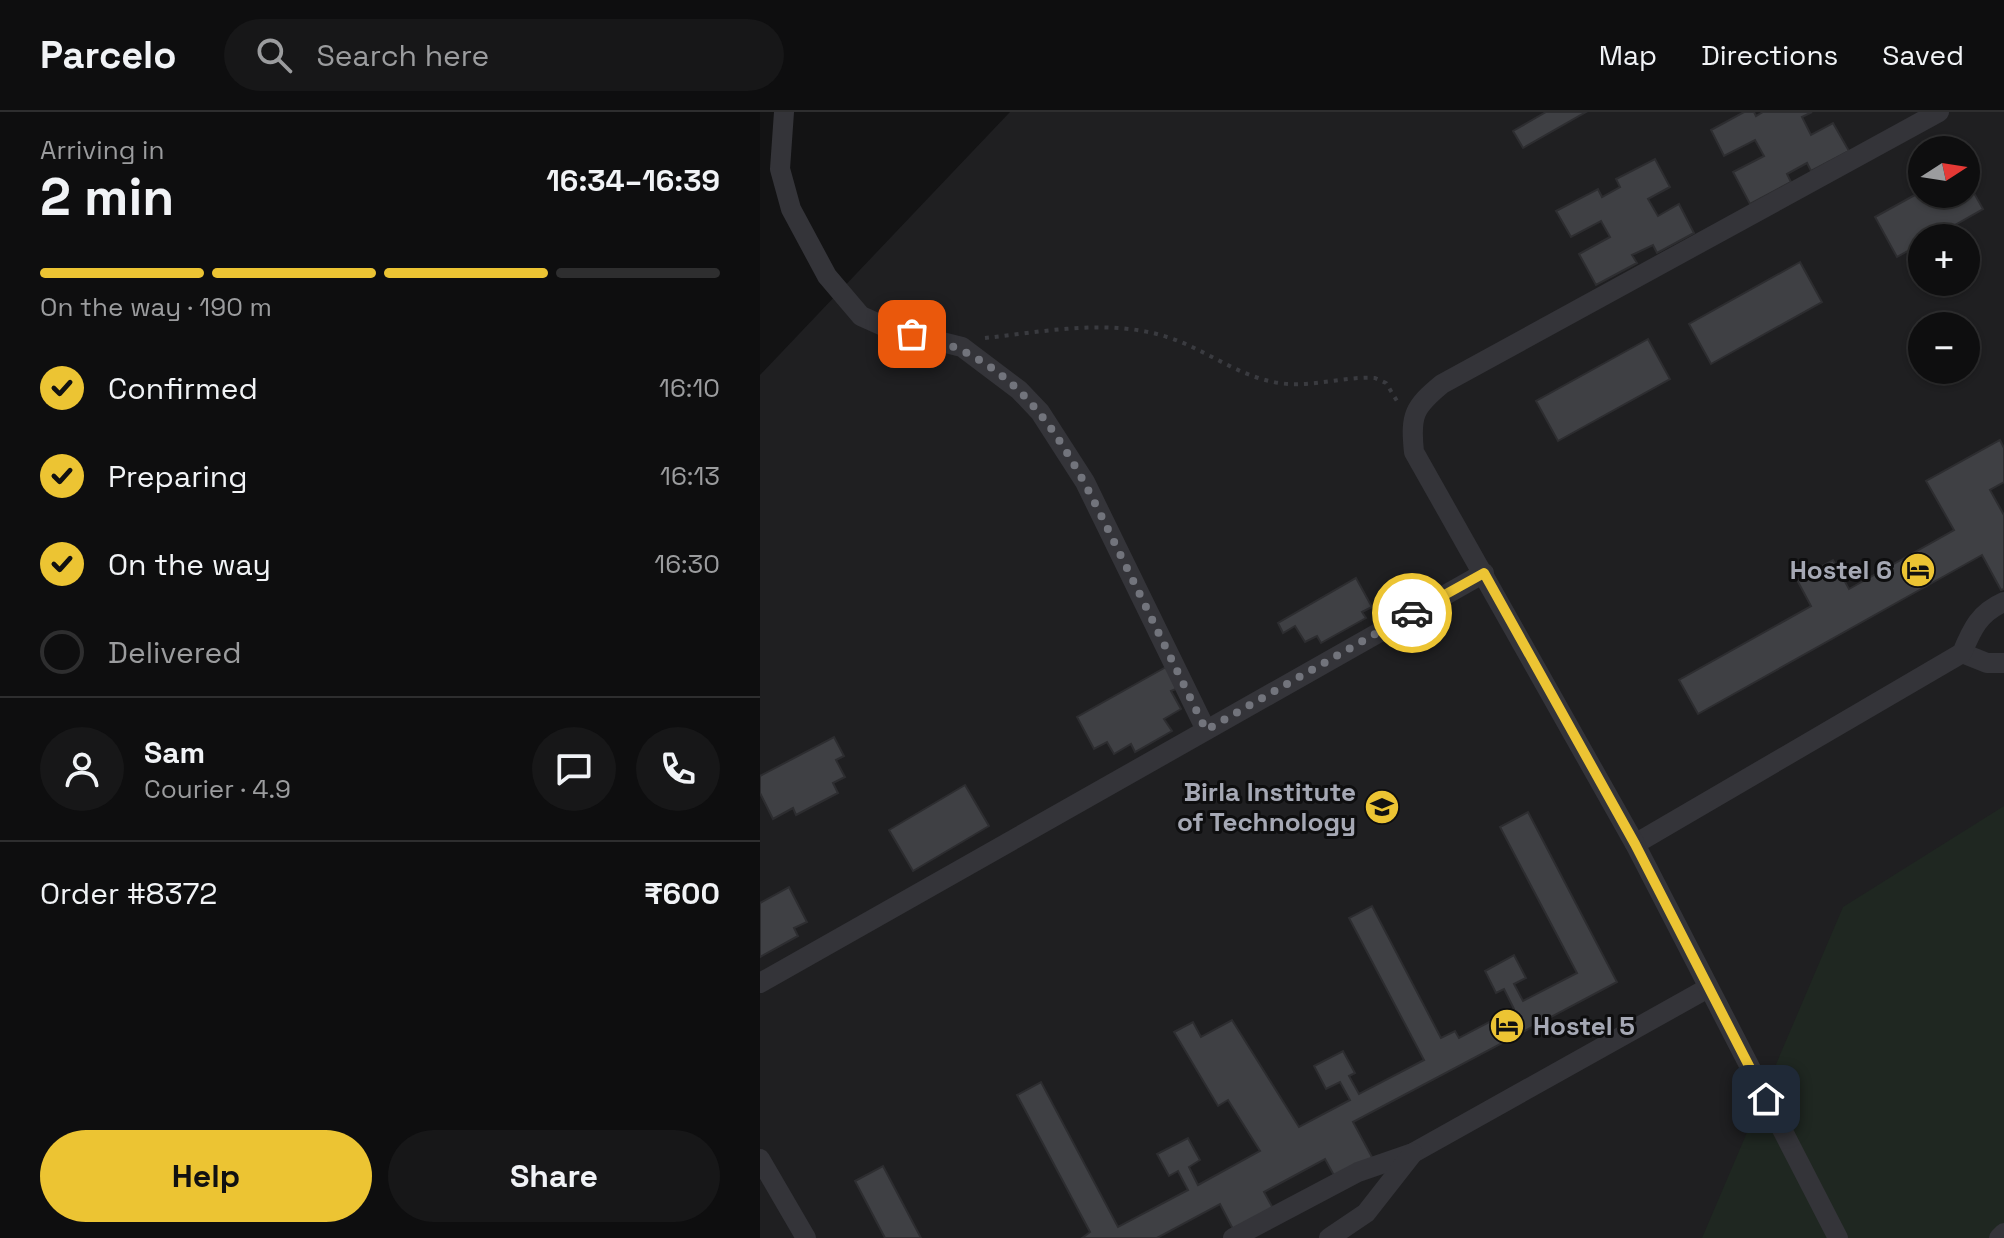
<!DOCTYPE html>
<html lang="en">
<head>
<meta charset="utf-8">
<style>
	body { margin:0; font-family:"Space Grotesk",sans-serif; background:#171718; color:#f1f3f6; height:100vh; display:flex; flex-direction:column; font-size:30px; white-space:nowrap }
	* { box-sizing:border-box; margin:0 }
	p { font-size:26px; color:#9b9c9e }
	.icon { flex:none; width:44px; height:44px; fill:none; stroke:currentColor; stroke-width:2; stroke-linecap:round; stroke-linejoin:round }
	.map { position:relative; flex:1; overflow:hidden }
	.details { display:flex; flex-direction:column; background:#0e0e0f; width:760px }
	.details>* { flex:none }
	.needle { width:52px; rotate:78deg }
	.controls { position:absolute; left:1148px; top:24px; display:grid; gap:16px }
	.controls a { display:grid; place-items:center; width:72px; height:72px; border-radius:50%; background:#0e0e0f; box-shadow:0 2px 6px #0004,0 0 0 2px #2e2e2f; font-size:40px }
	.pin { position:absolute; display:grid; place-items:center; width:68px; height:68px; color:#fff; margin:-34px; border-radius:16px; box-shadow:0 4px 12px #0006 }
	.courier { position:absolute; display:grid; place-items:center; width:80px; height:80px; margin:-40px; border:6px solid #ecc433; border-radius:50%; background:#fff; color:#222; box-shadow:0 2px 10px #0007 }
	.overview em { font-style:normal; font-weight:700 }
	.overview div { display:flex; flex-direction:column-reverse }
	.overview { display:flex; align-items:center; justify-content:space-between; height:136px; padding:0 40px }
	h1 { font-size:52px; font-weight:700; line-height:60px }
	.bar { display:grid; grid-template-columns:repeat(4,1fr); gap:12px 8px; align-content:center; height:96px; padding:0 40px }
	.bar i { height:10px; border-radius:6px; background:#2e2e2f }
	.bar .selected { background:#ecc433 }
	.bar p { grid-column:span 4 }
	.line { display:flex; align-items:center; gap:20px; padding:0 40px; border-top:2px solid #2e2e2f }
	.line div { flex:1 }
	.round { display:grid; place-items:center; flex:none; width:84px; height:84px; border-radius:42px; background:#171718 }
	ol { padding:0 40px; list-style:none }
	li { display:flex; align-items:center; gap:24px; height:88px }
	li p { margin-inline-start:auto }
	li .icon { padding:8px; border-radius:50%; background:#ecc433; color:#111; stroke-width:4 }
	li:last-child { color:#9b9c9e }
	li i { width:44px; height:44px; border:4px solid #2e2e2f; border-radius:50% }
	.cta { display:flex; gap:16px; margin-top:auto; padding:16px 40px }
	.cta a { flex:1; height:92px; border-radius:48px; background:#ecc433; color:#111; font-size:32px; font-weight:700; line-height:92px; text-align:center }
	.cta a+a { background:#171718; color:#f1f3f6 }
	header { display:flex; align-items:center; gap:48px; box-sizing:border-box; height:112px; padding:0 40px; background:#0e0e0f; border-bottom:2px solid #2e2e2f }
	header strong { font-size:38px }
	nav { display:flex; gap:44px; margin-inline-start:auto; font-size:28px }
	.search { width:560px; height:72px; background:#171718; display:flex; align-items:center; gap:20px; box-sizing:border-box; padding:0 28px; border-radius:44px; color:#9b9c9e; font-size:30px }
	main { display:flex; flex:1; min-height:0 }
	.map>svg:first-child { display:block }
</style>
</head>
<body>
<header>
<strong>Parcelo</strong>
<div class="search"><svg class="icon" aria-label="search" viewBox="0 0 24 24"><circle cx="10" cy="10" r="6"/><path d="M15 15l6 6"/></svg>Search here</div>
<nav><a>Map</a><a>Directions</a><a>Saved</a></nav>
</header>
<main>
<section class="details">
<div class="overview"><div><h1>2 min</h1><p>Arriving in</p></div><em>16:34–16:39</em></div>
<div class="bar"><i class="selected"></i><i class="selected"></i><i class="selected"></i><i></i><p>On the way · 190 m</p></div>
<ol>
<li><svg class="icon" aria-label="check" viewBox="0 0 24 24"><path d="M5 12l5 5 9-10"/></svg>Confirmed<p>16:10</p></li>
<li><svg class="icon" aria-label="check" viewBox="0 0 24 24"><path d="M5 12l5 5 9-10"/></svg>Preparing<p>16:13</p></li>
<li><svg class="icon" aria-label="check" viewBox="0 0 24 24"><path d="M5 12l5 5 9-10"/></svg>On the way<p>16:30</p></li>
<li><i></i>Delivered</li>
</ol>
<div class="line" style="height:144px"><a class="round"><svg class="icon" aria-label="person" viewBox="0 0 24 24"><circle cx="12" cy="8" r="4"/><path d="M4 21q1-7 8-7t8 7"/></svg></a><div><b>Sam</b><p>Courier · 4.9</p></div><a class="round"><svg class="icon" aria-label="chat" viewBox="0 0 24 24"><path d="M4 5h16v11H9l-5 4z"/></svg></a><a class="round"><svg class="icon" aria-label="phone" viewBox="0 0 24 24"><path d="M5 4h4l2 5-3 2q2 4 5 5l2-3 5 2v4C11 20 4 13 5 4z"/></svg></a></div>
<div class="line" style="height:104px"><div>Order #8372</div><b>₹600</b></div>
<div class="cta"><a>Help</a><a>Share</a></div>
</section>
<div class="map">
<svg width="1244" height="1126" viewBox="0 0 1244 1126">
	<rect width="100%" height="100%" fill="#131314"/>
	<!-- built -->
	<path fill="#1f1f21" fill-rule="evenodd" d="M250,0h994v1126h-1244v-863zM1162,38h44v44h-44zM1162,126h44v44h-44zM1162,214h44v44h-44z"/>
	<!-- green -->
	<path fill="#1f2721" d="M1244,694v432h-302l141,-331z"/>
	<!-- building -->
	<g fill="#3f4044" stroke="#2d2d30" stroke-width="2">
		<path d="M786,0h40l-63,36 -10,-17z"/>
		<path d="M984,0h10l2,4 7,-4h49l-10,5 9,18 22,-12 16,28 -38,20 -4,-8 -20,11 4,8 -41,22 -17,-32 31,-16 -9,-16 -31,16 -13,-26z"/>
		<path d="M895,47l15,28 -22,12 10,17 21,-12 15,29 -37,20 -4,-8 -21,10 5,8 -41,22 -17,-31 31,-17 -9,-16 -30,16 -15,-26 42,-22 4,8 18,-10 -4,-8z"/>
		<path d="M1206,67l17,30 -51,29h-10v5l-25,14 -22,-40 47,-26v3h44z"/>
		<path d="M1040,150l22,40 -111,62 -22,-40z"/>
		<path d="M888,227l22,40 -112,62 -22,-40z"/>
		<path d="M1240,328l4,8v34l-14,8 14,25v74l-3,1 -19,-35 -284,159 -19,-34 132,-74 -14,-26 36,-20 16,29 105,-59 -28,-49z"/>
		<path d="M596,466l16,29 -10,5 4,6 -45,25 -4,-7 -12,6 -10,-16 -12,7 -5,-10z"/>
		<path d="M406,555l12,21 -7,3 10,18 -17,10 8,12 -37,21 -4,-8 -17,10 -7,-12 -13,7 -17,-32z"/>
		<path d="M74,625l10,19 -8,4 9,17 -12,6 5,10 -42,22 -3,-7 -20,11 -13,-26v-17z"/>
		<path d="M205,673l24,41 -76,45 -24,-41z"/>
		<path d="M768,700l89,170 -264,140 20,37 -37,20 -11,-20 -61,33 11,20 -40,21 -15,-29 -63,34h-75l8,-6 -73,-137 24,-13 77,145 70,-37 -10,-19 -9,5 -12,-22 31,-16 12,22 -11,7 9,18 62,-34 -32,-51 -10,6 -44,-74 19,-10 8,15 31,-17 67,107 51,-27 -10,-18 -14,7 -12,-23 29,-15 12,22 -6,3 10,18 65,-34 -75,-142 23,-12 69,132 14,-7 4,7 55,-29 -10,-20 -8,4 -11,-22 29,-16 12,23 -12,6 9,17 54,-28 -77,-146z"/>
		<path d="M29,775l18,35 -13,6 4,8 -38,21v-54z"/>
		<path d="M123,1054l38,72h-36l-30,-57z"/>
	</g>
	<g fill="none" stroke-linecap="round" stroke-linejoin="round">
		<!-- path -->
		<path stroke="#3a3b40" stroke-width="4" stroke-dasharray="4 6" stroke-linecap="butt" d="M225,226c58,-6 124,-20 182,-1 39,12 69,39 112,46 33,5 64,-7 96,-5l11,5 11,18"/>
		<!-- street -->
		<g stroke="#343439" stroke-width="20">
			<path d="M24,0l-4,57 11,40 36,67 34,40 29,13 72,18 57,43 21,22 45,70 121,248"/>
			<path d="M1202,541l25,10h17"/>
			<path d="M875,732l327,-191c10,-24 17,-40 42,-51"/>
			<path d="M0,871l724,-410"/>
			<path d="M0,1047l46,79"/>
			<path d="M473,1126l125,-66 55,-19 295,-165"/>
			<path d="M569,1126l37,-25 47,-60"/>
			<path d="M1078,1126l-203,-394 -221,-392c-4,-37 0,-45 28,-68l497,-272"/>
			<path d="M1239,1126l5,-5"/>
		</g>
	</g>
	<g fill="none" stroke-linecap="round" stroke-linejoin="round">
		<!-- done -->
		<path stroke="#72747c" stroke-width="8" stroke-dasharray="0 14.4" d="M152,222c120,25 162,127 211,226 28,57 55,113 83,170l206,-117"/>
		<!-- route -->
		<path stroke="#ecc433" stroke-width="10" d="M652,501l72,-40 151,271 131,255"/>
	</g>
	<!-- icons -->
	<defs>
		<g id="hotel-disc" transform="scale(1.8)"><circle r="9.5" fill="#ecc433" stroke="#0e0e0f"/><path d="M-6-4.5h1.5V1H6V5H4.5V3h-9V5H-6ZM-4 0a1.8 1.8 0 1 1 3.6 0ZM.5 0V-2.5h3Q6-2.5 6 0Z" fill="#111"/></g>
		<g id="university-disc" transform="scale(1.8)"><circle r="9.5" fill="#ecc433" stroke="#0e0e0f"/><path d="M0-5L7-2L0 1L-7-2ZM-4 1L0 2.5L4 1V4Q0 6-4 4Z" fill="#111"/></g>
	</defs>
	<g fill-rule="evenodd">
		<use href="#hotel-disc" x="1158" y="458"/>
		<use href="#university-disc" x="622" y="695"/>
		<use href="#hotel-disc" x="747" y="914"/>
	</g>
	<g text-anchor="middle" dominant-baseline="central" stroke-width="6" stroke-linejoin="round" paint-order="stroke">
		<!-- poi labels -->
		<g font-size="26" font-weight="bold" fill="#a5a8b4" stroke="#0e0e0f" text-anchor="end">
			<text x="1132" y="458">Hostel 6</text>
			<text x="596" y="680">Birla Institute<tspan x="596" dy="30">of Technology</tspan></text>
			<text x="773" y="914" text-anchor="start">Hostel 5</text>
		</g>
	</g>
</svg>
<div class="controls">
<a><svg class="needle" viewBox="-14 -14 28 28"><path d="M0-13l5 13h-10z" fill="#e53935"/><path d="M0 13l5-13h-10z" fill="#9b9c9e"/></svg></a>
<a>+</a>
<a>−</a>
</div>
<div class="pin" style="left:152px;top:222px;background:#ea580c"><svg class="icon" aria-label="bag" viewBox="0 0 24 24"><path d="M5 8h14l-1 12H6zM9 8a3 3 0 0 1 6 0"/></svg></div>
<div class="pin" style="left:1006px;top:987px;background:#1f2937"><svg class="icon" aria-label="home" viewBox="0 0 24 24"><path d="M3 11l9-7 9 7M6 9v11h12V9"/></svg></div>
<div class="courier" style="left:652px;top:501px"><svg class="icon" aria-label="car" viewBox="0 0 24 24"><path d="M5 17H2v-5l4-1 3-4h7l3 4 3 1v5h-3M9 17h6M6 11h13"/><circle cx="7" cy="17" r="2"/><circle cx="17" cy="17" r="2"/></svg></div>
</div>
</main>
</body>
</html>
